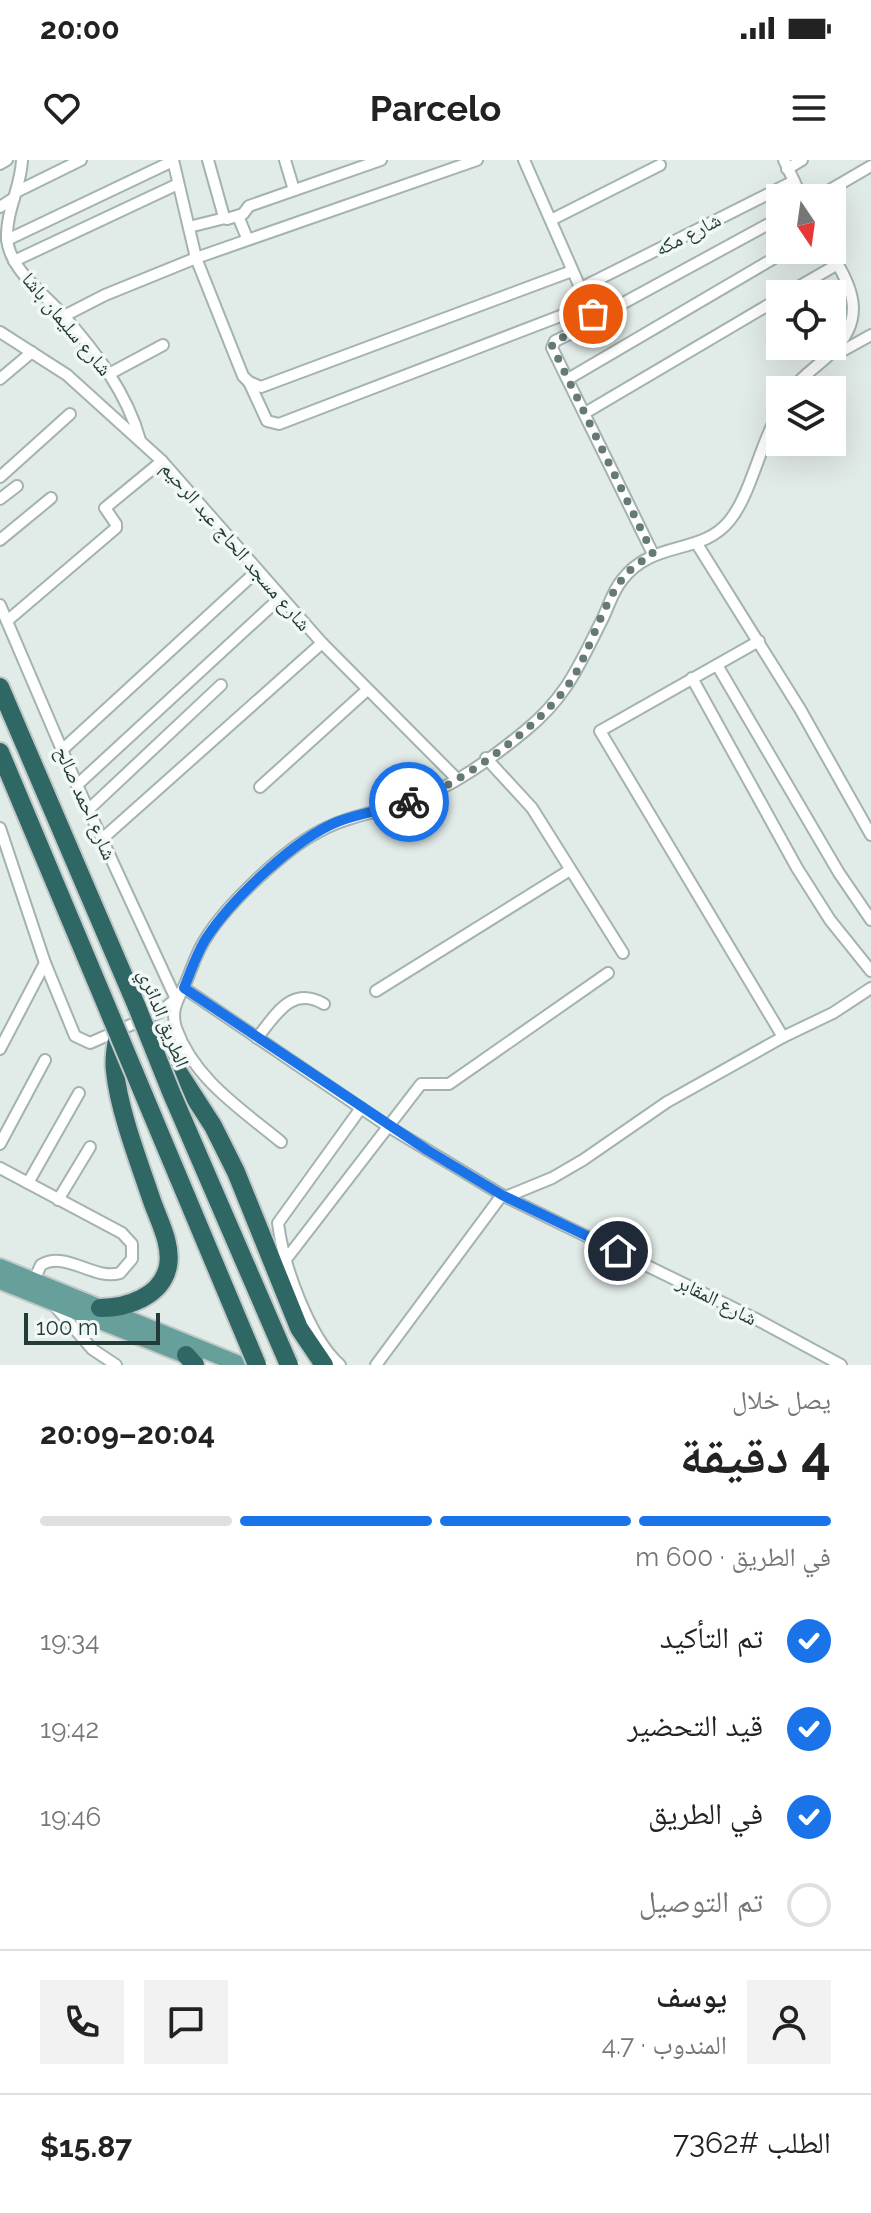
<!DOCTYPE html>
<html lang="ar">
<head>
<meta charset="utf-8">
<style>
	body { margin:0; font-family:Raleway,"Noto Naskh Arabic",sans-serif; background:#f2f2f2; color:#222; direction:rtl; height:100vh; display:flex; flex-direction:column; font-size:30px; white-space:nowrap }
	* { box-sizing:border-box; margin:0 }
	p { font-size:26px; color:#767676 }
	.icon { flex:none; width:44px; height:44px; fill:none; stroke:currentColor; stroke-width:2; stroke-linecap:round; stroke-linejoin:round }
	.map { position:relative; height:1205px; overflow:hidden; direction:ltr }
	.sheet { display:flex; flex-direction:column; background:#fff; flex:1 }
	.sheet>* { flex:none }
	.needle { width:52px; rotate:167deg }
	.buttons { position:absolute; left:766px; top:24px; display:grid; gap:16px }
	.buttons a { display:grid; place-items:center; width:80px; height:80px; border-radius:0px; background:#fff; box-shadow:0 8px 32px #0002; font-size:40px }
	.scale { position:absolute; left:24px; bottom:20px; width:136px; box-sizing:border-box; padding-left:8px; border:4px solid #223b39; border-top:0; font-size:22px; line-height:28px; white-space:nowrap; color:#223b39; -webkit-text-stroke:6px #f2f8f6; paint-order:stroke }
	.pin { position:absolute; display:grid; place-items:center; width:68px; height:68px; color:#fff; margin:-34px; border:4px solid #fff; border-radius:50%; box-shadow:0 2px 8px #0007 }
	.courier { position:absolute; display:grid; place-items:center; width:80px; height:80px; margin:-40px; border:6px solid #1a73e8; border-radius:50%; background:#fff; color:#222; box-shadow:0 2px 10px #0007 }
	.head em { font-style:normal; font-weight:700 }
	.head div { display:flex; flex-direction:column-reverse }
	.head { display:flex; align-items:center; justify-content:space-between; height:136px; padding:0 40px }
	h1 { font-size:52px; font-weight:700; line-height:60px }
	.bar { display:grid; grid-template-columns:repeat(4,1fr); gap:12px 8px; align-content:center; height:96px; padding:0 40px }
	.bar i { height:10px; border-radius:6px; background:#e0e0e0 }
	.bar .selected { background:#1a73e8 }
	.bar p { grid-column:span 4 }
	.line { display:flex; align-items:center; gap:20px; padding:0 40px; border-top:2px solid #e0e0e0 }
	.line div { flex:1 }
	.round { display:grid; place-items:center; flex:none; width:84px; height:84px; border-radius:0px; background:#f2f2f2 }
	ol { padding:0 40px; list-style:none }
	li { display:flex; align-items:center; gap:24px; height:88px }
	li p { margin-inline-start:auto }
	li .icon { padding:8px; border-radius:50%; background:#1a73e8; color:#fff; stroke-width:4 }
	li:last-child { color:#767676 }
	li i { width:44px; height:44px; border:4px solid #e0e0e0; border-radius:50% }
	.status { display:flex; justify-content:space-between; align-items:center; height:56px; padding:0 40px; background:#fff; direction:ltr }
	.status svg { height:22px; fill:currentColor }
	header { display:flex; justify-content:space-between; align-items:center; height:104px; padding:0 40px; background:#fff; font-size:36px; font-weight:700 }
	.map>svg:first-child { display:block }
</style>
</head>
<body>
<div class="status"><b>20:00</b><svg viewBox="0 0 49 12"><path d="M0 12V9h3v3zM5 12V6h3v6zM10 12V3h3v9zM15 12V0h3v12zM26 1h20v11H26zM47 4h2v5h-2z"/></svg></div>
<header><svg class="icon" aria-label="menu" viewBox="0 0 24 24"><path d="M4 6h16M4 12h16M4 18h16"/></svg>Parcelo<svg class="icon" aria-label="heart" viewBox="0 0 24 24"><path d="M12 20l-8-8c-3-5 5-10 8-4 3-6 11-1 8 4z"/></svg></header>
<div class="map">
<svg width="871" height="1205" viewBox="0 0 871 1205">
	<rect width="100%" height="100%" fill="#e1ebe8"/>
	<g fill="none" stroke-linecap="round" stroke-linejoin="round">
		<!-- minor casing -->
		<g stroke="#a4b3b0" stroke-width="14">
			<g id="minor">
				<path d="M22,0c-1,27 -16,51 -15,78 2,32 37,55 57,78 32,36 63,77 76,124"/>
				<path d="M173,0l23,98 47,118 6,6 12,5 311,-116"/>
				<path d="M208,0l16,57 3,2 16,-5 6,-8 132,-46"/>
				<path d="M285,0l9,30"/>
				<path d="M524,0l70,159 -3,5 -36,17 -3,7 101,206"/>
				<path d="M784,0l18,38"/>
				<path d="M0,4l7,-4"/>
				<path d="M787,9l15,-9"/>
				<path d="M16,32l65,-32"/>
				<path d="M816,38l55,-32"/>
				<path d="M0,47l14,-9"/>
				<path d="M238,56l9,22"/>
				<path d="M551,60l109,-55"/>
				<path d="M189,67l36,-9"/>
				<path d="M7,80l166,-79"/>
				<path d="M14,101l164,-77"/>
				<path d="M581,128l213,-107"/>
				<path d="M786,134l52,-30"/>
				<path d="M64,156l41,-21 91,-37 281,-98"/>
				<path d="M594,159l182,-99 -2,-11 6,-4"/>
				<path d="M0,172l67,43 95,86 160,182 135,136"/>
				<path d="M833,192l11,-2 27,-15"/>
				<path d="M109,214l54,-29"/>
				<path d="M0,219l32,-27"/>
				<path d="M568,219l220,-129"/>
				<path d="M249,222l18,39 12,3 310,-119"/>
				<path d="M792,230c11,-16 28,-25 41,-39 34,-34 19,-65 -4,-101"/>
				<path d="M585,253l195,-115"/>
				<path d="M0,317l70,-63"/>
				<path d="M0,339l17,-13"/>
				<path d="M0,380l51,-42"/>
				<path d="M697,384l103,165 71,126"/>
				<path d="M0,445l77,180 99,214 -16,13 -70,31 -15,-7 -30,-73 -45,-135"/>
				<path d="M7,461l109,-93v-4l-11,-16 57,-47"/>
				<path d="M759,481l-159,90 183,306"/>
				<path d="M717,505l122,208 32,47"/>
				<path d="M692,518l105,190 33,52 41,51"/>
				<path d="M62,590l195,-179"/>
				<path d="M486,598l46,50 91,145"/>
				<path d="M77,625l204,-188"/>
				<path d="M260,627l106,-96"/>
				<path d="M88,650l133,-125"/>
				<path d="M102,679l220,-196"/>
				<path d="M184,828l205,139 113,68 254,124 85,46"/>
				<path d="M376,831l194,-121"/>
				<path d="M257,878c19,-23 34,-53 67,-34"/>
				<path d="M0,889l45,-86"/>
				<path d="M281,982c-40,-33 -87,-63 -105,-114 -6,-19 3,-30 10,-46 6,-14 11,-31 20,-44 21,-34 79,-89 114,-107 29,-16 62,-19 92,-30 41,-14 80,-43 113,-70 42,-34 54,-66 78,-113 6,-13 10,-27 19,-38 31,-41 80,-24 108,-60 21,-26 31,-79 50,-110"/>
				<path d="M0,984l45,-84"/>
				<path d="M0,1008l122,65 10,11v15l-12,14c-26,8 -54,-23 -79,-8l-8,17"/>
				<path d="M28,1023l51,-90"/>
				<path d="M508,1036l44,-18 31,-18 84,-58 116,-65 50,-24 38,-25"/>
				<path d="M58,1040l32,-53"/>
				<path d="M287,1098l134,-174h28l159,-111"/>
				<path d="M53,1144l39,45 24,16"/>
				<path d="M340,1205c-31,-27 -57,-101 -62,-142l83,-115"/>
				<path d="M376,1205l126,-170"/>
			</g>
		</g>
		<!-- primary casing -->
		<g stroke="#c1c8c8" stroke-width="20">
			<g id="primary">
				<path d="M0,1107l241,98"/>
				<path d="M0,1121l195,78"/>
			</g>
		</g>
		<!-- motorway casing -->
		<g stroke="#c1c8c8" stroke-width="22">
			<g id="motorway">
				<path d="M0,527l137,320"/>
				<path d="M0,592l112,267"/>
				<path d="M156,894l15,7 42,65 23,46 63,156 25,37"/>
				<path d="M100,1148c26,0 62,-11 68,-42 4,-22 -9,-45 -16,-65 -13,-39 -33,-90 -37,-130 -2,-13 1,-25 3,-37"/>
				<path d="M186,1195l9,10"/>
			</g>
		</g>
		<!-- minor -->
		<use href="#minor" stroke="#fff" stroke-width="10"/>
		<!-- primary -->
		<use href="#primary" stroke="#679f9a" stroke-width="16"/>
		<!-- motorway -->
		<use href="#motorway" stroke="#2f6764" stroke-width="18"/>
		<!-- motorway-bridge casing -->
		<g stroke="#c1c8c8" stroke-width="22" stroke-linecap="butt">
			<g id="motorway-bridge">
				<path d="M137,847l34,85 118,273"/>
				<path d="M112,859l145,346"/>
			</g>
		</g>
		<!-- motorway-bridge -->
		<use href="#motorway-bridge" stroke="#2f6764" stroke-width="18"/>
	</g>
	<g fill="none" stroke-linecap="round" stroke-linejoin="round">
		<!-- done -->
		<path stroke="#657976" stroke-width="8" stroke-dasharray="0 14.4" d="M409,642c51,-16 138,-80 165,-126 17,-28 30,-76 50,-99 8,-10 18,-16 29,-23l-101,-208 3,-5 36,-17 3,-2 -1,-8"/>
		<!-- route -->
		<path stroke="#1a73e8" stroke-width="10" d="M409,642c-23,8 -49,11 -72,20 -42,17 -105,77 -130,115 -10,15 -16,34 -23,51l243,162 75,45 116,56"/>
	</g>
	<g text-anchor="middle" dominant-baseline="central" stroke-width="7" stroke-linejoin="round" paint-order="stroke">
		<!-- street labels -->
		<g font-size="20" fill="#223b39" stroke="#f2f8f6">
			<text transform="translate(688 74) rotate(-27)">شارع مكه</text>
			<text transform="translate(67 164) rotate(50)">شارع سليمان باشا</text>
			<text transform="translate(236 386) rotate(49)">شارع مسجد الحاج عبد الرحيم</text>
			<text transform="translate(86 643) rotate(66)">شارع احمد صالح</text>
			<text transform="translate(164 858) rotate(68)">الطريق الدائري</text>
			<text transform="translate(717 1140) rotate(27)">شارع المقابر</text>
		</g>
	</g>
</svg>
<div class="buttons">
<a><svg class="needle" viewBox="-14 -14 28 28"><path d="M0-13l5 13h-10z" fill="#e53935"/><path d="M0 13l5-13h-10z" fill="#767676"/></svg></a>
<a><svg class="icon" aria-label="locate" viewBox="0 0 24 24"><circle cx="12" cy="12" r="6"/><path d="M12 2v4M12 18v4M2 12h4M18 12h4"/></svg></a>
<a><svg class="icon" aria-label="layers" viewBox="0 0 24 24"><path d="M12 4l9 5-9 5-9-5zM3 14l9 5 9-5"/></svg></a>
</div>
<div class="scale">100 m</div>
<div class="pin" style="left:593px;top:154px;background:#ea580c"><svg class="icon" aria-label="bag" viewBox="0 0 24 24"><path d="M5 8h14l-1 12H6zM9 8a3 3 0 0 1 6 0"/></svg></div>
<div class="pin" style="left:618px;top:1091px;background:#1f2937"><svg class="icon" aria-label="home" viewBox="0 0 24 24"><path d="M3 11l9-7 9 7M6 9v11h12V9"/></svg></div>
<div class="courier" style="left:409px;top:642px"><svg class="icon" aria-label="bike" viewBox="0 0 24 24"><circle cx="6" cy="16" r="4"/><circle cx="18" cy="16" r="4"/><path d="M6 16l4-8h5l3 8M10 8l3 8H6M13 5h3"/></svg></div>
</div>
<section class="sheet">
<div class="head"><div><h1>4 دقيقة</h1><p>يصل خلال</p></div><em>20:04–20:09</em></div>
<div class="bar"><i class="selected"></i><i class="selected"></i><i class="selected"></i><i></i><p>في الطريق · 600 m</p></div>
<ol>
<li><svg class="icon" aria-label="check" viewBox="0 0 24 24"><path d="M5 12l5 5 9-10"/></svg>تم التأكيد<p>19:34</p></li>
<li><svg class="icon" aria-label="check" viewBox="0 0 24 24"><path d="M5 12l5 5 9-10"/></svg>قيد التحضير<p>19:42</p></li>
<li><svg class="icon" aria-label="check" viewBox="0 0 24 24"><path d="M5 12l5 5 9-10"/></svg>في الطريق<p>19:46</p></li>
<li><i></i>تم التوصيل</li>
</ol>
<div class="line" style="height:144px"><a class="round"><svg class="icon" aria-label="person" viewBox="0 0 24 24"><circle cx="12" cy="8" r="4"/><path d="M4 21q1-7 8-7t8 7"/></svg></a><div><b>يوسف</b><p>المندوب · 4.7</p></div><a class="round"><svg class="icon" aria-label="chat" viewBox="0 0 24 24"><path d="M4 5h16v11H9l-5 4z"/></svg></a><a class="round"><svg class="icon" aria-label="phone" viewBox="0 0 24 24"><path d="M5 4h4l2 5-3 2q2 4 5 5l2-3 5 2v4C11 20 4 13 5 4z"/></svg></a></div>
<div class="line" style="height:104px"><div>الطلب #7362</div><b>$15.87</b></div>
</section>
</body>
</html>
